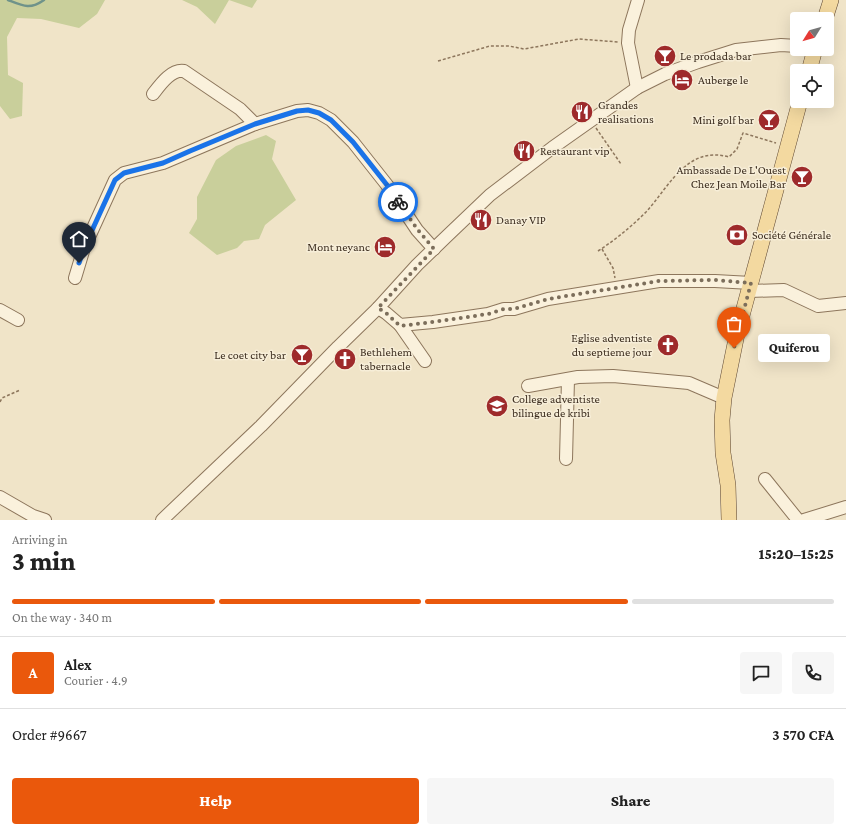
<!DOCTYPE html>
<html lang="en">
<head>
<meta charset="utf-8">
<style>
	body { margin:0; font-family:"Crimson Pro",serif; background:#f6f6f6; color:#222; height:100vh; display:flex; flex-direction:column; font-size:15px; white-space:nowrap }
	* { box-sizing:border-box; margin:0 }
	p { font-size:13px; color:#767676 }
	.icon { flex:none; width:22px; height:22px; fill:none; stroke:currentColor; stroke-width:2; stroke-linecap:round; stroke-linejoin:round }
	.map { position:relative; height:520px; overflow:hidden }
	.panel { display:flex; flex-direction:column; background:#fff; flex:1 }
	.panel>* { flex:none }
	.needle { width:26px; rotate:233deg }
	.buttons { position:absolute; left:790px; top:12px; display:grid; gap:8px }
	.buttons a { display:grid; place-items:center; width:44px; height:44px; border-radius:4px; background:#fff; box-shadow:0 4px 16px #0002; font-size:20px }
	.pin { position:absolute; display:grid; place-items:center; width:34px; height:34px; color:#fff; margin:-41px -17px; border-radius:50% 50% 50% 0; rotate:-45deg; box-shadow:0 0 4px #0007 }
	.pin .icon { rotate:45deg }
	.courier { position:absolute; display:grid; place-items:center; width:40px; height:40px; margin:-20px; border:3px solid #1a73e8; border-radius:50%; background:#fff; color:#222; box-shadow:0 1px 5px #0007 }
	.bubble { position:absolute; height:28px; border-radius:4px; background:#fff; box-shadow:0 4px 16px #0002; font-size:13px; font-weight:800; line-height:28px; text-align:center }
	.overview em { font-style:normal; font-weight:800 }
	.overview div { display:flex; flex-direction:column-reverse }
	.overview { display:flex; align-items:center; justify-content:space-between; height:68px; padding:0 12px }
	h1 { font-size:26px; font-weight:800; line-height:30px }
	.bar { display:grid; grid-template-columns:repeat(4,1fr); gap:6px 4px; align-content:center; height:48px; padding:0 12px }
	.bar i { height:5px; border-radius:3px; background:#e0e0e0 }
	.bar .active { background:#ea580c }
	.bar p { grid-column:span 4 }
	.line { display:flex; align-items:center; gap:10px; padding:0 12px; border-top:1px solid #e0e0e0 }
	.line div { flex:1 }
	.round { display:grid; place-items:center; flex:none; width:42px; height:42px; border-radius:4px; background:#f6f6f6 }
	.primary-button { display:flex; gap:8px; margin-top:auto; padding:8px 12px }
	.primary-button a { flex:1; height:46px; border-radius:4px; background:#ea580c; color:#fff; font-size:16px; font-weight:800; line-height:46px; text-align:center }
	.primary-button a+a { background:#f6f6f6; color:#222 }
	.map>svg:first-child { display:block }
</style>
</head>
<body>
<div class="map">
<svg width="846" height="520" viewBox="0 0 846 520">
	<rect width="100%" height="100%" fill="#f0e4c8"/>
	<!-- green -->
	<g fill="#c9cf9b">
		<path d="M0,0h105l-8,14 -18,14 -38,-9 -24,-1 -10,19 1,38 15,8 -1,33 -12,3 -10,-13z"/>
		<path d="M182,0h47l-14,24 -18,-17z"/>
		<path d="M229,0h28l-5,8z"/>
		<path d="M266,135l10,6 -4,18 24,41 -31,25 -6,14 -15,2 -7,7 -20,7 -28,-22 8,-14v-22l19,-37 20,-14z"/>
	</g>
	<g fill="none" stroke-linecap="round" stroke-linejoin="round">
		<!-- stream -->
		<path stroke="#6f938a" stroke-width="2.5" d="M8,0c15,6 22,10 36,0"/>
		<!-- minor casing -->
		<g stroke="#8d765c" stroke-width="14">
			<g id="minor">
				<path d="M637,88l-9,-45 1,-13 9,-30"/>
				<path d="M153,94c7,-9 18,-25 31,-23l56,38 15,15"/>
				<path d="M75,278l9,-30 31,-68 9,-7 39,-10 92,-39 42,-13 11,-1 11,3 12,7 22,22 34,43 30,45 17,19"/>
				<path d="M749,291l35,-1 34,16 28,-3"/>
				<path d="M378,308l8,5 14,12 33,-3 55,-8 16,-5h10l34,-10 111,-18h56l36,2"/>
				<path d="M0,310l18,10"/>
				<path d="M400,325l25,36"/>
				<path d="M528,386l50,-9 35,-1 76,7 35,15"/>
				<path d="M566,459l2,-80"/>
				<path d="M765,479l33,41"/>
				<path d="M0,497l33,19 12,4"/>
				<path d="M162,520l99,-94 77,-79 40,-39 39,-43 29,-28 44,-42 62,-47 85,-60 28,-14 33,-12 38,-12 45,-5 16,1"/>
				<path d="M804,520l42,-13"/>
			</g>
		</g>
		<!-- major casing -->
		<g stroke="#5b4430" stroke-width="16">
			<g id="major">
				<path d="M825,19l6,-19"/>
				<path d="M809,71l6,-22"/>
				<path d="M729,520l-1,-35 -5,-32 -1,-33 2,-22 13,-64 63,-233"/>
			</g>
		</g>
		<!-- path -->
		<g stroke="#8d765c" stroke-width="1.5" stroke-dasharray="3 2" stroke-linecap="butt">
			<path d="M438,61l52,-15h19l15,3 55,-10 40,3"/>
			<path d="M596,128l25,36"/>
			<path d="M602,249l11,19 2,10"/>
			<path d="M598,251c17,-11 33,-24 48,-39 23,-25 41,-67 83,-55l8,-8 6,-16 33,10"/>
			<path d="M0,402l2,-4 18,-8"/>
		</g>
		<!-- minor -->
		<use href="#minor" stroke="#faf1dc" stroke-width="12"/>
		<!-- major -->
		<use href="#major" stroke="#f3d9a0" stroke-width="15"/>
	</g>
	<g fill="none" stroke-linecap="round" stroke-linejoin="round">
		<!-- done -->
		<path stroke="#7c6e5b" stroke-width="4" stroke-dasharray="0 7.2" d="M398,202l20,28 16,19 -56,59 8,5 14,13 33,-4 55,-8 16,-5h10l34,-10 111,-18 56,-1 36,3 -17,65"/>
		<!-- route -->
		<path stroke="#1a73e8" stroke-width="5" d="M79,263l5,-15 31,-68 9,-7 39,-10 27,-12 65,-27 42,-13 11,-1 11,3 12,7 22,22 34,43 11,17"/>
	</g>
	<!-- icons -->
	<defs>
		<g id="bar-disc" transform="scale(1.15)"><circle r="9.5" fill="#9e2a2b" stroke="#f7eed8"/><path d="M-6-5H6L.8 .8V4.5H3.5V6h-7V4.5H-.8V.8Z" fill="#fff"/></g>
		<g id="hotel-disc" transform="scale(1.15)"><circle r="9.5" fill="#9e2a2b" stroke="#f7eed8"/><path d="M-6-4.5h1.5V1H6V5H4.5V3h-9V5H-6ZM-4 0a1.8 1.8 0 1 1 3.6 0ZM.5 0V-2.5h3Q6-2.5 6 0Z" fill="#fff"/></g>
		<g id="restaurant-disc" transform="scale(1.15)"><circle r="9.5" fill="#9e2a2b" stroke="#f7eed8"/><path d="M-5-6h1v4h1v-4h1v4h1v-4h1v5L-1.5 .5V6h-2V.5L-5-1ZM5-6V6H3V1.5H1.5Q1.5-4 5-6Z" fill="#fff"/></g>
		<g id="bank-disc" transform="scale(1.15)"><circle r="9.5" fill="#9e2a2b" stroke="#f7eed8"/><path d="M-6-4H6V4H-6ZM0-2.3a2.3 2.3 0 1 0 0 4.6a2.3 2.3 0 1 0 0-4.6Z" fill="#fff"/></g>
		<g id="church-disc" transform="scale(1.15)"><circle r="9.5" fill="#9e2a2b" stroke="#f7eed8"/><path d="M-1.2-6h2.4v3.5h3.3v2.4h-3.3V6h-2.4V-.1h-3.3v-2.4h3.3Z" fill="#fff"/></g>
		<g id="school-disc" transform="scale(1.15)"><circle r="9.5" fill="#9e2a2b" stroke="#f7eed8"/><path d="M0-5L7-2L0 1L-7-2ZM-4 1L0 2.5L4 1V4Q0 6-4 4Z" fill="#fff"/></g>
	</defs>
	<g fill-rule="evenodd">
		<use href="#bar-disc" x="665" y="56"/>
		<use href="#hotel-disc" x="682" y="80"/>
		<use href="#restaurant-disc" x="582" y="112"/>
		<use href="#bar-disc" x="769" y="120"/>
		<use href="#restaurant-disc" x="524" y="151"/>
		<use href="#bar-disc" x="802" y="177"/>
		<use href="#restaurant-disc" x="481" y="220"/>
		<use href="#bank-disc" x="737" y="235"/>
		<use href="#hotel-disc" x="385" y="247"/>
		<use href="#church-disc" x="668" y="345"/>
		<use href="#bar-disc" x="302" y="355"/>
		<use href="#church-disc" x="345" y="359"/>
		<use href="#school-disc" x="497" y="406"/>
	</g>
	<g text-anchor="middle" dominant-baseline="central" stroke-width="3" stroke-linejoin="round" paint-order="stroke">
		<!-- poi labels -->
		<g font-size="12" fill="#3d2e20" stroke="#f7eed8" text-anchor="start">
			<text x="680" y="56">Le prodada bar</text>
			<text x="698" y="80">Auberge le</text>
			<text x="598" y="105">Grandes<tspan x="598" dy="14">realisations</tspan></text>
			<text x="754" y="120" text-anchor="end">Mini golf bar</text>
			<text x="540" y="151">Restaurant vip</text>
			<text x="786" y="170" text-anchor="end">Ambassade De L'Ouest<tspan x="786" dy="14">Chez Jean Moile Bar</tspan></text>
			<text x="496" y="220">Danay VIP</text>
			<text x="752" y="235">Société Générale</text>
			<text x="370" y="247" text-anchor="end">Mont neyanc</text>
			<text x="652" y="338" text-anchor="end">Eglise adventiste<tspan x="652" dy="14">du septieme jour</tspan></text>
			<text x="360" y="352">Bethlehem<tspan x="360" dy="14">tabernacle</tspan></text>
			<text x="286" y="355" text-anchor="end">Le coet city bar</text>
			<text x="512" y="399">College adventiste<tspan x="512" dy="14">bilingue de kribi</tspan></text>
		</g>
	</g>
</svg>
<div class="buttons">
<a><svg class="needle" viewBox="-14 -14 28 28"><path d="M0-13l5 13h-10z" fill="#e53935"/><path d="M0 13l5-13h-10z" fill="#767676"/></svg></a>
<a><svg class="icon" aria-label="locate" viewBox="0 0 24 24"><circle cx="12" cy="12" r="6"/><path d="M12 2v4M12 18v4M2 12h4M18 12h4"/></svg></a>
</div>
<div class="pin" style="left:734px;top:348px;background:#ea580c"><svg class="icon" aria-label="bag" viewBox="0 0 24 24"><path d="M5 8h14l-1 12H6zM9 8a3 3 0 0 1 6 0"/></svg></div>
<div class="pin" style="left:79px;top:263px;background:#1f2937"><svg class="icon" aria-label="home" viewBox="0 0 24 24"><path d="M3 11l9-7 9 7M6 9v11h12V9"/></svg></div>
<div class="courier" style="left:398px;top:202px"><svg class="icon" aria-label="bike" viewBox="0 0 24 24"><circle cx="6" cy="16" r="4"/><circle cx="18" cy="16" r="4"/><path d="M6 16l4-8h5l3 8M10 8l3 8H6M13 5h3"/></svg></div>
<div class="bubble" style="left:758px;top:334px;width:72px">Quiferou</div>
</div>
<section class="panel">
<div class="overview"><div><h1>3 min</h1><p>Arriving in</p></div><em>15:20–15:25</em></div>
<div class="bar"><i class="active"></i><i class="active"></i><i class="active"></i><i></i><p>On the way · 340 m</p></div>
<div class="line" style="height:72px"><b class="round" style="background:#ea580c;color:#fff">A</b><div><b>Alex</b><p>Courier · 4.9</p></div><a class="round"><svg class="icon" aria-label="chat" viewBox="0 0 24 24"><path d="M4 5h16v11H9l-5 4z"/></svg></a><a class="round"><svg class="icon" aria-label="phone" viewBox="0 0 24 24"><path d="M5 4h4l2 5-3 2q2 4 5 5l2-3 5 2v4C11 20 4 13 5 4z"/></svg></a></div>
<div class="line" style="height:52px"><div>Order #9667</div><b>3 570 CFA</b></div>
<div class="primary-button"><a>Help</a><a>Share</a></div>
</section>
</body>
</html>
